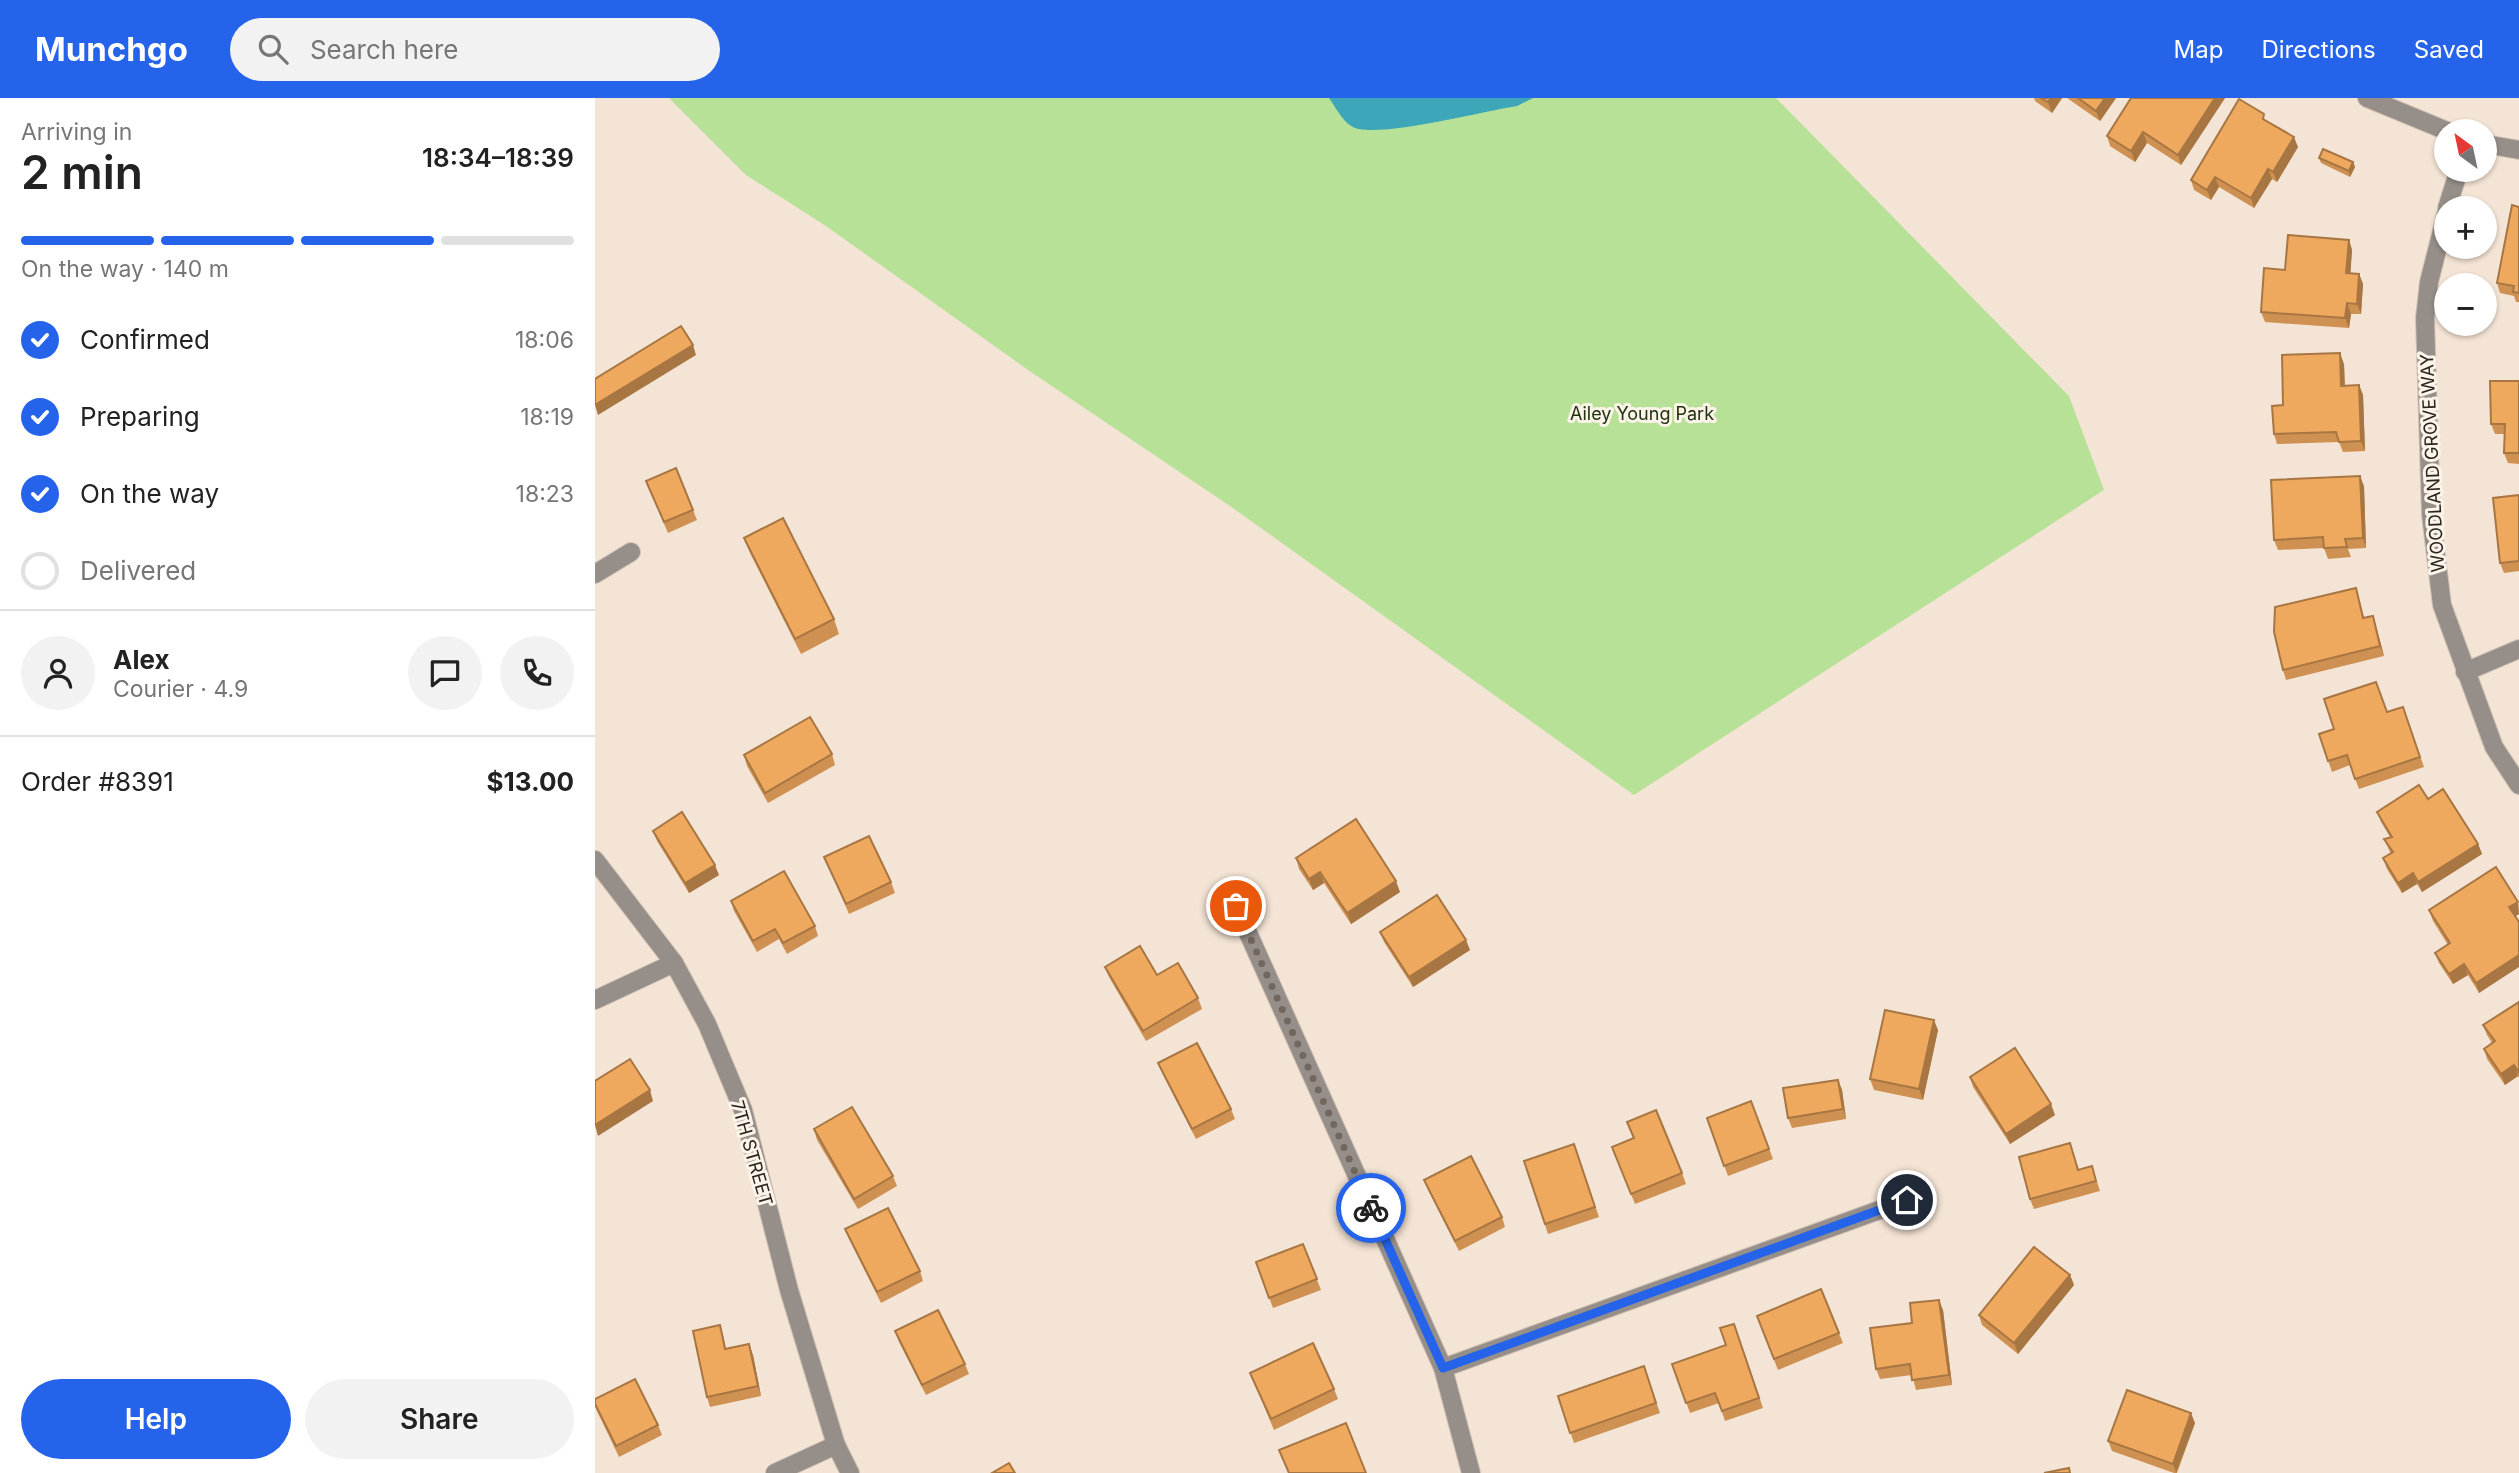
<!DOCTYPE html>
<html lang="en">
<head>
<meta charset="utf-8">
<style>
	body { margin:0; font-family:Inter,sans-serif; background:#f2f2f2; color:#222; height:100vh; display:flex; flex-direction:column; font-size:26px; white-space:nowrap }
	* { box-sizing:border-box; margin:0 }
	p { font-size:23px; color:#767676 }
	.icon { flex:none; width:38px; height:38px; fill:none; stroke:currentColor; stroke-width:2; stroke-linecap:round; stroke-linejoin:round }
	.map { position:relative; flex:1; overflow:hidden }
	.details { display:flex; flex-direction:column; background:#fff; width:595px }
	.details>* { flex:none }
	.needle { width:46px; rotate:327deg }
	.tools { position:absolute; left:1839px; top:21px; display:grid; gap:14px }
	.tools a { display:grid; place-items:center; width:63px; height:63px; border-radius:50%; background:#fff; box-shadow:0 2px 5px #0004; font-size:35px }
	.pin { position:absolute; display:grid; place-items:center; width:60px; height:60px; color:#fff; margin:-30px; border:4px solid #fff; border-radius:50%; box-shadow:0 2px 7px #0007 }
	.courier { position:absolute; display:grid; place-items:center; width:70px; height:70px; margin:-35px; border:5px solid #2563eb; border-radius:50%; background:#fff; color:#222; box-shadow:0 2px 9px #0007 }
	.summary em { font-style:normal; font-weight:600 }
	.summary div { display:flex; flex-direction:column-reverse }
	.summary { display:flex; align-items:center; justify-content:space-between; height:119px; padding:0 21px }
	h1 { font-size:46px; font-weight:600; line-height:52px }
	.bar { display:grid; grid-template-columns:repeat(4,1fr); gap:10px 7px; align-content:center; height:84px; padding:0 21px }
	.bar i { height:9px; border-radius:5px; background:#e0e0e0 }
	.bar .on { background:#2563eb }
	.bar p { grid-column:span 4 }
	.line { display:flex; align-items:center; gap:18px; padding:0 21px; border-top:2px solid #e0e0e0 }
	.line div { flex:1 }
	.round { display:grid; place-items:center; flex:none; width:74px; height:74px; border-radius:37px; background:#f2f2f2 }
	ol { padding:0 21px; list-style:none }
	li { display:flex; align-items:center; gap:21px; height:77px }
	li p { margin-inline-start:auto }
	li .icon { padding:7px; border-radius:50%; background:#2563eb; color:#fff; stroke-width:4 }
	li:last-child { color:#767676 }
	li i { width:38px; height:38px; border:4px solid #e0e0e0; border-radius:50% }
	.action { display:flex; gap:14px; margin-top:auto; padding:14px 21px }
	.action a { flex:1; height:80px; border-radius:42px; background:#2563eb; color:#fff; font-size:28px; font-weight:600; line-height:80px; text-align:center }
	.action a+a { background:#f2f2f2; color:#222 }
	header { display:flex; align-items:center; gap:42px; box-sizing:border-box; height:98px; padding:0 35px; background:#2563eb; color:#fff }
	header strong { font-size:33px }
	nav { display:flex; gap:38px; margin-inline-start:auto; font-size:24px }
	.search { width:490px; height:63px; background:#f2f2f2; display:flex; align-items:center; gap:18px; box-sizing:border-box; padding:0 24px; border-radius:38px; color:#767676; font-size:26px }
	main { display:flex; flex:1; min-height:0 }
	.map>svg:first-child { display:block }
</style>
</head>
<body>
<header>
<strong>Munchgo</strong>
<div class="search"><svg class="icon" aria-label="search" viewBox="0 0 24 24"><circle cx="10" cy="10" r="6"/><path d="M15 15l6 6"/></svg>Search here</div>
<nav><a>Map</a><a>Directions</a><a>Saved</a></nav>
</header>
<main>
<section class="details">
<div class="summary"><div><h1>2 min</h1><p>Arriving in</p></div><em>18:34–18:39</em></div>
<div class="bar"><i class="on"></i><i class="on"></i><i class="on"></i><i></i><p>On the way · 140 m</p></div>
<ol>
<li><svg class="icon" aria-label="check" viewBox="0 0 24 24"><path d="M5 12l5 5 9-10"/></svg>Confirmed<p>18:06</p></li>
<li><svg class="icon" aria-label="check" viewBox="0 0 24 24"><path d="M5 12l5 5 9-10"/></svg>Preparing<p>18:19</p></li>
<li><svg class="icon" aria-label="check" viewBox="0 0 24 24"><path d="M5 12l5 5 9-10"/></svg>On the way<p>18:23</p></li>
<li><i></i>Delivered</li>
</ol>
<div class="line" style="height:126px"><a class="round"><svg class="icon" aria-label="person" viewBox="0 0 24 24"><circle cx="12" cy="8" r="4"/><path d="M4 21q1-7 8-7t8 7"/></svg></a><div><b>Alex</b><p>Courier · 4.9</p></div><a class="round"><svg class="icon" aria-label="chat" viewBox="0 0 24 24"><path d="M4 5h16v11H9l-5 4z"/></svg></a><a class="round"><svg class="icon" aria-label="phone" viewBox="0 0 24 24"><path d="M5 4h4l2 5-3 2q2 4 5 5l2-3 5 2v4C11 20 4 13 5 4z"/></svg></a></div>
<div class="line" style="height:91px"><div>Order #8391</div><b>$13.00</b></div>
<div class="action"><a>Help</a><a>Share</a></div>
</section>
<div class="map">
<svg width="1924" height="1375" viewBox="0 0 1924 1375">
	<rect width="100%" height="100%" fill="#f4e4d5"/>
	<!-- green -->
	<path fill="#b8e198" d="M74,0h1107l293,298 35,94 -470,305 -404,-289 -202,-136 -202,-144 -80,-51z"/>
	<!-- water -->
	<path fill="#3da6b8" d="M734,0h204l-16,8c-38,6 -125,29 -158,23 -14,-2 -22,-20 -30,-31z"/>
	<g fill="none" stroke-linecap="round" stroke-linejoin="round">
		<!-- minor casing -->
		<g stroke="#d0c1b4" stroke-width="20">
			<g id="minor">
				<path d="M1772,0l80,33"/>
				<path d="M1890,46l34,6"/>
				<path d="M1852,110l12,-38"/>
				<path d="M1852,113l-18,71 -4,36 6,197 11,90 52,142 25,38"/>
				<path d="M0,476l36,-22"/>
				<path d="M1870,574l54,-23"/>
				<path d="M0,762l79,103 33,61 36,86 46,180 47,155 14,28"/>
				<path d="M641,808l207,462 28,105"/>
				<path d="M0,902l79,-37"/>
				<path d="M848,1270l464,-168"/>
				<path d="M180,1375l61,-28"/>
			</g>
		</g>
		<!-- minor -->
		<use href="#minor" stroke="#968e89" stroke-width="18"/>
	</g>
	<!-- wall -->
	<g fill="#ce9152">
		<path d="M1439,0h28l-10,15 -17,-12z"/>
		<path d="M1472,0h49l-16,23z"/>
		<path d="M1630,0l-44,67 -34,-22 -12,19 -25,-16 -3,-10z"/>
		<path d="M1672,23l31,26 -21,35 -5,-3 -18,29 -35,-21 -8,13 -17,-10 -3,-10z"/>
		<path d="M1724,60l34,4 2,5 -5,10 -29,-14z"/>
		<path d="M1924,109v95h-3l-2,-6 -14,-3 -3,-10z"/>
		<path d="M1754,142l3,10 -2,23 9,1 4,10 -2,30h-10l-2,14 -84,-6 -4,-10 24,-42z"/>
		<path d="M1749,266l1,22 14,-1 4,10 2,56 -22,1 -4,-10 -62,2 -3,-10 9,-29z"/>
		<path d="M1924,283v83l-11,-1 -4,-10v-19h-9l-4,-10z"/>
		<path d="M51,383l47,29 4,10 -29,13z"/>
		<path d="M1769,388l2,62 -18,1 3,8 -23,2 -4,-11 -46,2 -4,-10z"/>
		<path d="M1924,397v76l-15,2 -4,-10z"/>
		<path d="M149,440l90,81 5,15 -38,20 -51,-101z"/>
		<path d="M1764,500l5,19 9,-1 3,10 8,30 -98,24 -3,-10z"/>
		<path d="M1808,609l21,60 -65,22 -9,-24 -18,7 -13,-38z"/>
		<path d="M237,656l3,11 -67,38 -21,-37 -3,-11z"/>
		<path d="M1833,701l50,45 4,10 -60,38 -5,-8 -15,9 -15,-24 -4,-11 8,-4 -7,-15 6,-2 -9,-15 -4,-10z"/>
		<path d="M58,733l66,44 -30,18 -32,-52z"/>
		<path d="M229,759l67,25 4,11 -46,21z"/>
		<path d="M701,760l104,34 -49,32 -27,-41 -11,7 -14,-21z"/>
		<path d="M136,803l84,25 3,10 -31,18 -8,-15 -22,13 -23,-41z"/>
		<path d="M1923,804l1,12 -4,2 -36,77 -11,-18 -15,9 -14,-21 -4,-10 13,-8 -15,-24 -4,-11z"/>
		<path d="M785,834l90,18 -57,37 -29,-45z"/>
		<path d="M510,869l52,8 41,23 4,11 -56,32 -37,-64z"/>
		<path d="M1924,904v76l-1,-2 -13,9 -18,-26 -3,-10 8,-6 -5,-8 -4,-10z"/>
		<path d="M1343,932l-15,70 -49,-10 -4,-11z"/>
		<path d="M563,965l73,46 4,10 -39,20 -34,-66z"/>
		<path d="M1375,979l85,38 -45,29 -37,-57z"/>
		<path d="M1243,982l4,10 4,29 -54,9 -4,-10z"/>
		<path d="M1156,1003l22,58 -45,17 -21,-58z"/>
		<path d="M219,1031l79,47 4,10 -39,23 -41,-69z"/>
		<path d="M1475,1045l9,27 13,-4 8,25 -66,18 -4,-10z"/>
		<path d="M979,1046l25,73 -51,17 -24,-73z"/>
		<path d="M1021,1059l66,16 4,11 -51,20z"/>
		<path d="M829,1082l78,37 3,10 -46,24 -31,-61z"/>
		<path d="M250,1131l75,42 3,10 -42,22 -32,-64z"/>
		<path d="M708,1146l18,46 -48,18 -17,-46z"/>
		<path d="M1475,1177l4,10 -56,69 -36,-29 -3,-10z"/>
		<path d="M1226,1191l22,54 -65,27 -21,-54z"/>
		<path d="M1348,1212l9,75 -36,5 -4,-15 -32,4 -4,-10 36,-46z"/>
		<path d="M1139,1226l29,84 -38,13 -6,-18 -29,10 -18,-49 54,-19z"/>
		<path d="M125,1227l3,10 3,14 27,6 8,41 -51,11 -3,-10z"/>
		<path d="M300,1233l70,33 4,10 -43,21 -27,-53z"/>
		<path d="M1049,1268l16,47 -86,30 -16,-47z"/>
		<path d="M655,1275l84,16 4,10 -64,31z"/>
		<path d="M0,1301l63,26 4,10 -43,22 -22,-46 -2,-5z"/>
		<path d="M1600,1325l-18,50h-3l-62,-22 -4,-10z"/>
	</g>
	<!-- shaded-wall -->
	<g fill="#a77642">
		<path d="M1456,0h11l-10,15 -4,-11z"/>
		<path d="M1510,0h11l-16,23 -4,-10z"/>
		<path d="M1620,0h10l-44,67 -3,-10z"/>
		<path d="M1548,34l4,11 -12,19 -4,-11z"/>
		<path d="M1699,39l4,10 -21,35 -4,-10z"/>
		<path d="M1758,64l2,5 -5,10 -1,-6z"/>
		<path d="M1673,71l4,10 -18,29 -3,-10z"/>
		<path d="M1620,79l4,10 -8,13 -4,-10z"/>
		<path d="M1754,142l3,10 -2,33 -4,-10z"/>
		<path d="M1764,176l4,10 -2,30 -4,-10z"/>
		<path d="M1752,205l4,11 -2,14 -4,-10z"/>
		<path d="M98,247l3,10 -98,60 -3,-10z"/>
		<path d="M1745,255l4,11 1,32 -4,-10z"/>
		<path d="M1764,287l4,10 2,56 -4,-10z"/>
		<path d="M1765,378l4,10 2,62 -3,-10z"/>
		<path d="M1778,518l3,10 8,30 -4,-10z"/>
		<path d="M1883,746l4,10 -60,38 -4,-10z"/>
		<path d="M120,767l4,10 -30,18 -4,-10z"/>
		<path d="M725,774l4,11 -11,7 -4,-11z"/>
		<path d="M1818,775l4,11 -15,9 -4,-10z"/>
		<path d="M801,783l4,11 -49,32 -4,-11z"/>
		<path d="M1923,804l1,12 -6,4 -4,-11z"/>
		<path d="M871,842l4,10 -57,37 -4,-10z"/>
		<path d="M1924,857v12l-40,26 -3,-10z"/>
		<path d="M1869,866l4,11 -15,9 -4,-10z"/>
		<path d="M1339,922l4,10 -15,70 -4,-11z"/>
		<path d="M1919,967l4,11 -13,9 -4,-11z"/>
		<path d="M1243,982l4,10 4,29 -3,-10z"/>
		<path d="M55,992l3,11 -55,35 -3,-11z"/>
		<path d="M1456,1006l4,11 -45,29 -4,-10z"/>
		<path d="M1475,1177l4,10 -56,69 -4,-11z"/>
		<path d="M1344,1202l4,10 9,75 -3,-10z"/>
		<path d="M125,1227l3,10 5,25 -3,-11z"/>
		<path d="M154,1246l4,11 8,41 -3,-10z"/>
		<path d="M1596,1315l4,10 -19,50 -3,-9z"/>
	</g>
	<!-- building -->
	<g fill="#efa95f" stroke="#a77642" stroke-width="2">
		<path d="M1446,0h10l-3,4z"/>
		<path d="M1483,0h27l-9,13z"/>
		<path d="M1536,0h84l-37,57 -35,-23 -12,19 -24,-15z"/>
		<path d="M1644,1l25,15 -1,5 31,18 -21,35 -5,-3 -17,29 -36,-21 -8,13 -16,-10z"/>
		<path d="M1728,51l30,13 -4,9 -30,-13z"/>
		<path d="M1917,107l7,2v86l-6,-1 1,-6 -17,-3z"/>
		<path d="M1693,137l61,5 -3,33 13,1 -2,30 -10,-1 -2,15 -84,-6 3,-44 21,2z"/>
		<path d="M86,228l12,19 -98,60v-26z"/>
		<path d="M1745,255l1,33 18,-1 2,56 -22,1 -3,-10 -62,2 -2,-28 11,-1 -1,-50z"/>
		<path d="M1895,283h29v72h-15l1,-29h-14z"/>
		<path d="M81,370l17,42 -29,12 -18,-41z"/>
		<path d="M1765,378l3,62 -18,1 2,8 -23,1 -1,-11 -49,3 -3,-60z"/>
		<path d="M1924,397v66l-19,2 -7,-65z"/>
		<path d="M188,420l51,101 -39,20 -51,-101z"/>
		<path d="M1761,490l7,30 10,-2 7,30 -97,24 -9,-38 1,-25z"/>
		<path d="M1781,584l11,30 16,-5 17,50 -65,22 -8,-24 -19,6 -9,-27 15,-5 -10,-30z"/>
		<path d="M215,619l22,37 -67,39 -21,-38z"/>
		<path d="M1824,687l9,14 15,-10 35,55 -60,38 -5,-9 -15,10 -15,-25 10,-6 -9,-13 8,-2 -15,-25z"/>
		<path d="M87,714l33,53 -30,18 -32,-52z"/>
		<path d="M761,721l40,62 -49,32 -27,-41 -11,7 -13,-21z"/>
		<path d="M274,738l22,46 -45,22 -22,-47z"/>
		<path d="M1901,769l22,35 -9,5 10,15v33l-43,28 -12,-19 -15,10 -14,-21 15,-10 -21,-33z"/>
		<path d="M189,773l31,55 -32,17 -8,-14 -22,12 -22,-40z"/>
		<path d="M842,797l29,45 -57,37 -29,-45z"/>
		<path d="M545,848l17,29 21,-12 20,35 -55,33 -38,-64z"/>
		<path d="M1924,904v71l-5,-8 -13,9 -17,-25 11,-8 -12,-16z"/>
		<path d="M1290,912l49,10 -15,69 -49,-10z"/>
		<path d="M602,945l34,66 -39,20 -34,-66z"/>
		<path d="M1420,950l36,56 -45,30 -36,-57z"/>
		<path d="M35,961l20,31 -55,35v-44z"/>
		<path d="M1243,982l5,29 -55,9 -5,-30z"/>
		<path d="M1156,1003l18,48 -45,17 -17,-48z"/>
		<path d="M257,1009l41,69 -39,23 -40,-70z"/>
		<path d="M1061,1012l26,63 -51,21 -19,-47 22,-9 -7,-16z"/>
		<path d="M1475,1045l8,27 14,-4 4,15 -66,18 -11,-42z"/>
		<path d="M979,1046l21,63 -50,17 -21,-63z"/>
		<path d="M876,1058l31,61 -47,24 -31,-61z"/>
		<path d="M293,1110l32,63 -43,21 -32,-63z"/>
		<path d="M708,1146l14,35 -48,19 -13,-36z"/>
		<path d="M1439,1149l36,28 -56,68 -35,-28z"/>
		<path d="M1226,1191l18,44 -65,26 -17,-43z"/>
		<path d="M1344,1202l10,75 -37,5 -2,-16 -34,5 -6,-41 42,-5 -2,-20z"/>
		<path d="M343,1212l27,54 -43,21 -27,-54z"/>
		<path d="M1139,1226l25,74 -37,13 -7,-18 -29,10 -14,-39 54,-19 -6,-17z"/>
		<path d="M125,1227l5,24 24,-5 9,42 -51,11 -14,-66z"/>
		<path d="M718,1245l21,46 -63,30 -21,-46z"/>
		<path d="M1049,1268l12,37 -86,30 -12,-37z"/>
		<path d="M40,1281l23,46 -42,21 -21,-42v-5z"/>
		<path d="M1532,1292l64,23 -18,51 -65,-23z"/>
		<path d="M751,1325l20,50h-77l-10,-23z"/>
		<path d="M414,1365l6,10h-23z"/>
		<path d="M1474,1370l1,5h-26z"/>
	</g>
	<g fill="none" stroke-linecap="round" stroke-linejoin="round">
		<!-- done -->
		<path stroke="#71675e" stroke-width="7" stroke-dasharray="0 12.6" d="M641,808l135,302"/>
		<!-- route -->
		<path stroke="#2563eb" stroke-width="9" d="M776,1110l72,160 464,-168"/>
	</g>
	<g text-anchor="middle" dominant-baseline="central" stroke-width="6" stroke-linejoin="round" paint-order="stroke">
		<!-- park labels -->
		<g font-size="18" fill="#203210" stroke="#fcf3e9">
			<text x="1047" y="315">Ailey Young Park</text>
		</g>
		<!-- street labels -->
		<g font-size="18" fill="#2a241e" stroke="#fcf3e9">
			<text transform="translate(1837 365) rotate(-93)">WOODLAND GROVE WAY</text>
			<text transform="translate(157 1055) rotate(74)">7TH STREET</text>
		</g>
	</g>
</svg>
<div class="tools">
<a><svg class="needle" viewBox="-14 -14 28 28"><path d="M0-13l5 13h-10z" fill="#e53935"/><path d="M0 13l5-13h-10z" fill="#767676"/></svg></a>
<a>+</a>
<a>−</a>
</div>
<div class="pin" style="left:641px;top:808px;background:#ea580c"><svg class="icon" aria-label="bag" viewBox="0 0 24 24"><path d="M5 8h14l-1 12H6zM9 8a3 3 0 0 1 6 0"/></svg></div>
<div class="pin" style="left:1312px;top:1102px;background:#1f2937"><svg class="icon" aria-label="home" viewBox="0 0 24 24"><path d="M3 11l9-7 9 7M6 9v11h12V9"/></svg></div>
<div class="courier" style="left:776px;top:1110px"><svg class="icon" aria-label="bike" viewBox="0 0 24 24"><circle cx="6" cy="16" r="4"/><circle cx="18" cy="16" r="4"/><path d="M6 16l4-8h5l3 8M10 8l3 8H6M13 5h3"/></svg></div>
</div>
</main>
</body>
</html>
